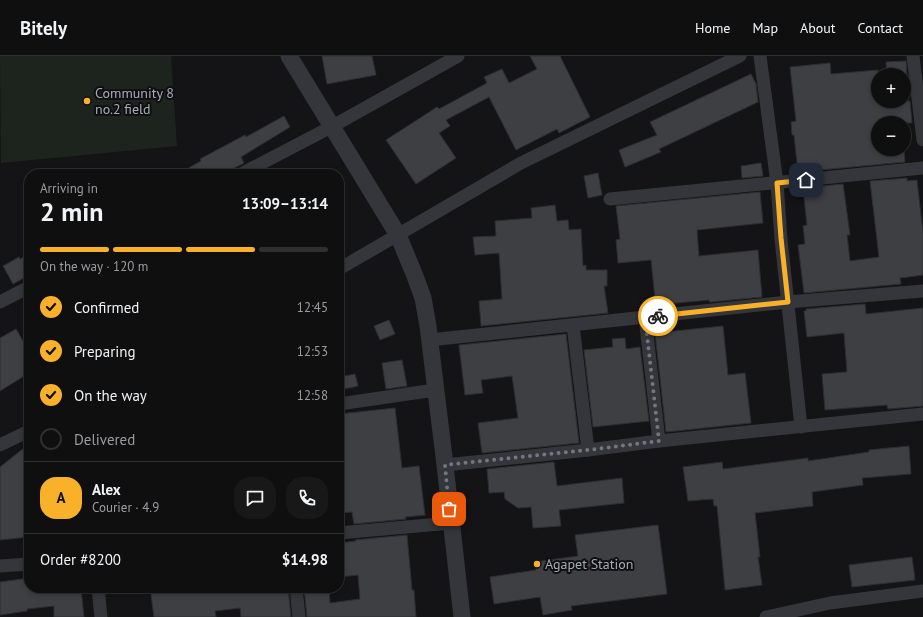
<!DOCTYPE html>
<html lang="en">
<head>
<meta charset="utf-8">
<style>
	body { margin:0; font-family:"PT Sans",sans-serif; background:#181819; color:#f1f3f6; height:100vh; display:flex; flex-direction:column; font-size:15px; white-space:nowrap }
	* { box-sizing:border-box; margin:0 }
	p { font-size:13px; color:#9b9c9f }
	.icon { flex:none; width:22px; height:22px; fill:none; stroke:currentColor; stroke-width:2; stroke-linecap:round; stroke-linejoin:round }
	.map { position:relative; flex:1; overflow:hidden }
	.side { position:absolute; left:24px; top:113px; width:320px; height:424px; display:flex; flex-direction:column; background:#0f0f10; border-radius:16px; box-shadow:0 2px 6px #0003,0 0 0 1px #2f2f30 }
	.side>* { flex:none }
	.fabs { position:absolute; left:871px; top:12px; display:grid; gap:8px }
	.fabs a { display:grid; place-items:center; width:40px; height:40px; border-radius:50%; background:#0f0f10; box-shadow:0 2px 6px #0003,0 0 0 1px #2f2f30; font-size:20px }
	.pin { position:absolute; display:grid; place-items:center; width:34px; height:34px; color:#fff; margin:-17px; border-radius:8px; box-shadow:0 2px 6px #0006 }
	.courier { position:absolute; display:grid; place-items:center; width:40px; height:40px; margin:-20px; border:3px solid #f9b129; border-radius:50%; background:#fff; color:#222; box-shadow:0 1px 5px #0007 }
	.headline em { font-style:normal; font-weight:700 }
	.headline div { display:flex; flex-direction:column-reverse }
	.headline { display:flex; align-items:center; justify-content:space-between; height:68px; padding:0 16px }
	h1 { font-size:26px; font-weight:700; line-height:30px }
	.bar { display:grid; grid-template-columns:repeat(4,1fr); gap:6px 4px; align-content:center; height:48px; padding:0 16px }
	.bar i { height:5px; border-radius:3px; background:#2f2f30 }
	.bar .on { background:#f9b129 }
	.bar p { grid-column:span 4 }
	.line { display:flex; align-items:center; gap:10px; padding:0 16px; border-top:1px solid #2f2f30 }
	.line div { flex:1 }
	.round { display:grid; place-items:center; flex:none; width:42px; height:42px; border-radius:16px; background:#181819 }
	ol { padding:0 16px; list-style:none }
	li { display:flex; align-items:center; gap:12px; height:44px }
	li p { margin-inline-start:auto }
	li .icon { padding:4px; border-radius:50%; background:#f9b129; color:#111; stroke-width:4 }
	li:last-child { color:#9b9c9f }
	li i { width:22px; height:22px; border:2px solid #2f2f30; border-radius:50% }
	header { display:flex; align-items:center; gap:24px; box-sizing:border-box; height:56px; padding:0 20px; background:#0f0f10; border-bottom:1px solid #2f2f30 }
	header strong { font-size:19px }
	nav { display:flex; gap:22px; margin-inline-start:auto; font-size:14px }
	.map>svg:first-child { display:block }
</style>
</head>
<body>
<header>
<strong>Bitely</strong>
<nav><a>Home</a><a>Map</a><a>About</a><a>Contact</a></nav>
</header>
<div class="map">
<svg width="923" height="561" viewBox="0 0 923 561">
	<rect width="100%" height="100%" fill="#141416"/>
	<!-- pitch -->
	<path fill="#1c241d" d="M0,0h171l6,90 -176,17z"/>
	<!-- building -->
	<g fill="#3e3f43" stroke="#2e2e32">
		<path d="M322,0h50l4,19 -49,9z"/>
		<path d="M530,0h30l30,61 -31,16 -2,-4 -41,21 -27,-53 -43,23 4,6 -11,7 17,25 -40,26 -30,-44 51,-33 2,2 48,-26 -3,-6 18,-8 7,14 28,-14z"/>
		<path d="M906,5l1,14h-20l-1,-13z"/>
		<path d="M830,7l1,11 47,-4v31h32l2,22h-34v26h26l1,13 -107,10 -4,-37h-2l-1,-13 5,-1 -6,-54z"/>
		<path d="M751,18l5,10 2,18 -99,47 2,3 -36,15 -6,-17 38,-15 -7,-13z"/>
		<path d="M284,60l6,11 -49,30 3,6 -21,11h-45l23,-13 -1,-2 45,-24 1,2z"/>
		<path d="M761,107l2,13 -21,2 -1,-12z"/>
		<path d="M598,117l4,22 -14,3 -4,-22z"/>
		<path d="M907,122v3l10,-1 6,53v42l-23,3 1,6 -97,9 -6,-48 7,-1 -2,-18 4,-1 -4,-37 40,-4 7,51h-3l3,26 29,-4 -9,-76z"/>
		<path d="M760,136l3,31 -66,7 2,26 59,-6 4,47 -52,5 -1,-2 -43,4 -1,-7 -10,1 -4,-38 -33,3 -2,-23 4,-1 -4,-33z"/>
		<path d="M555,149l2,16 11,-1 1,10 12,-1 2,37 3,-1v5h21v16h-3l4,27 -127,13 -2,-25 23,-2 -3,-46 -24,2 -2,-18 23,-1 -1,-15 37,-3 -1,-10z"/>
		<path d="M29,198v21l-16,9 -10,-18 16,-9 1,2z"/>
		<path d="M865,248l1,10 57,-6v98l-35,3 -1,-4 -62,5 -3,-36 25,-2 -3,-39 -37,4 -3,-26h2v-2z"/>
		<path d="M389,264l6,14 -15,6 -6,-14z"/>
		<path d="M723,270l5,49 17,-2 6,50 -85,9 -11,-99z"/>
		<path d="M16,273l7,12 6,-4v36l-29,18v-53z"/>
		<path d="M566,278l13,109 -97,10 -4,-30 40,-5 -6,-42 -31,4 2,13 -18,2 -6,-50z"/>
		<path d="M625,282l1,11 14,-2 9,74 -56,6 -9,-77 29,-3 -1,-8z"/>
		<path d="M402,304l5,26 -21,3 -4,-26z"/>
		<path d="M355,318l3,12 -19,4v-13z"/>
		<path d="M395,352l7,60 17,-2 6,49 -20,2 1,2 -52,5 -2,-12 -13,1v-99z"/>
		<path d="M29,388v93l-29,3v-73z"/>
		<path d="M909,390l2,28 -49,4 1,7 -51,7 1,14 -58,7 5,44h-2l4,28 -37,5 -8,-84h-3l-1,-7 -25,2 -5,-34 39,-5 1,7 85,-11v3l61,-9v-2z"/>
		<path d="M554,406l3,24 65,-8 2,25 -65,7 2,16 -28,2 -2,-21 -13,1 -13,-9 -1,-7 -15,1 -2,-24z"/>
		<path d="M658,469l9,69 -96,12 1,4 -29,5 -3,-18 -46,7 -4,-27 46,-7 -1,-8 43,-6 -3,-21z"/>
		<path d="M407,479l5,55h2l2,27h-109l-3,-29h25l1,15 30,-4 -2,-24 -19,2v-34l17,-2 -1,-1z"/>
		<path d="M912,501l3,23 -63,7 -3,-22z"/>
		<path d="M29,522v10h52l3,29h-30v-11l-27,3v2l-27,4v-33z"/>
		<path d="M150,532h138l3,29h-50l-1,-9 -25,3 1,6h-62z"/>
	</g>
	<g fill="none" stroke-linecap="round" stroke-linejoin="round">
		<!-- minor -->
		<g stroke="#35363b" stroke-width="13">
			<path d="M760,0l17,127 4,56 20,188"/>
			<path d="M913,0l10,84"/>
			<path d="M241,118l90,-47 127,-71"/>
			<path d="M610,143l313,-31"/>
			<path d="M339,213l182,-106 219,-107"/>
			<path d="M0,246l29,-15"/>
			<path d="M645,261l14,124"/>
			<path d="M573,269l15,125"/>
			<path d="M429,284l359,-38 135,-11"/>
			<path d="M339,348l96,-14"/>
			<path d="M0,389l29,-14"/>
			<path d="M445,409l143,-15 71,-9 264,-27"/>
			<path d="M339,477l112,-10"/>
			<path d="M0,510l29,-2"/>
			<path d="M98,532l3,29"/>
			<path d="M296,532l3,29"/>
			<path d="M766,561l64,-14 93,-12"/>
		</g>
		<!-- tertiary -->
		<path stroke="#35363b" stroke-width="17" d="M289,0l109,179 17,41 8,22 5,28 17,139 17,152"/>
	</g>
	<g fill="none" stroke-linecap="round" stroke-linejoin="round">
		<!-- done -->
		<path stroke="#72767f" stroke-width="4" stroke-dasharray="0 7.2" d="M449,453l-4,-44 143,-15 71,-9 -14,-124 13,-1"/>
		<!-- route -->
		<path stroke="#f9b129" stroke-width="5" d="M658,260l130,-14 -7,-64 -4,-55 29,-3"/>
	</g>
	<!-- markers -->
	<g fill="#f9b129" stroke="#0f0f11" stroke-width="1.5">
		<circle cx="87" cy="45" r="4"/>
		<circle cx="537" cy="508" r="4"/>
	</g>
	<g text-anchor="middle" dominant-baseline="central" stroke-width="4" stroke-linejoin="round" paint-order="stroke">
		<!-- poi labels -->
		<g font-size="14" fill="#a5abb7" stroke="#0f0f11" text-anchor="start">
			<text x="95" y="37">Community 8<tspan x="95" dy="16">no.2 field</tspan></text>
			<text x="545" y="508">Agapet Station</text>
		</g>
	</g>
</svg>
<div class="fabs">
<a>+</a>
<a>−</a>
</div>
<div class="pin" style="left:449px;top:453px;background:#ea580c"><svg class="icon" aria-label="bag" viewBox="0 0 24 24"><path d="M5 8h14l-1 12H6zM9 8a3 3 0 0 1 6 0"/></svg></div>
<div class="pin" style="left:806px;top:124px;background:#1f2937"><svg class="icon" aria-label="home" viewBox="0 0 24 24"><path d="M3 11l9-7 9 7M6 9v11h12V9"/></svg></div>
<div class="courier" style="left:658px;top:260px"><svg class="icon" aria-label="bike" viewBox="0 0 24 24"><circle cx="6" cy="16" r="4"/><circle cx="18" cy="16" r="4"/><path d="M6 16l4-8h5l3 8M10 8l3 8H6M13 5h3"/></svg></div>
<section class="side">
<div class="headline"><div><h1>2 min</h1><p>Arriving in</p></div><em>13:09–13:14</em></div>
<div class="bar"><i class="on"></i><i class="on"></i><i class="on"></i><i></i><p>On the way · 120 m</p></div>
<ol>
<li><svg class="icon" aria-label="check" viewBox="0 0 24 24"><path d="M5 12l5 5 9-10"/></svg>Confirmed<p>12:45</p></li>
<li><svg class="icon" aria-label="check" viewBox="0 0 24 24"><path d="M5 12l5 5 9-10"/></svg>Preparing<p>12:53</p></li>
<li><svg class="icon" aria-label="check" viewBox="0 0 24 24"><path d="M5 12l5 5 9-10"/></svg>On the way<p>12:58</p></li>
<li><i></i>Delivered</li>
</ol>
<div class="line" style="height:72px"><b class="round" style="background:#f9b129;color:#111">A</b><div><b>Alex</b><p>Courier · 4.9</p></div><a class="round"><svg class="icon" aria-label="chat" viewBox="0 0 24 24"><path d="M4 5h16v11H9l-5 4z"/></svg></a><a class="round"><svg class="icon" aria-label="phone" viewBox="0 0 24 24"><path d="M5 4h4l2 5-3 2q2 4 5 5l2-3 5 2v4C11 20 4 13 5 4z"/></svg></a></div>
<div class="line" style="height:52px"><div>Order #8200</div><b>$14.98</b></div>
</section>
</div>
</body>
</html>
